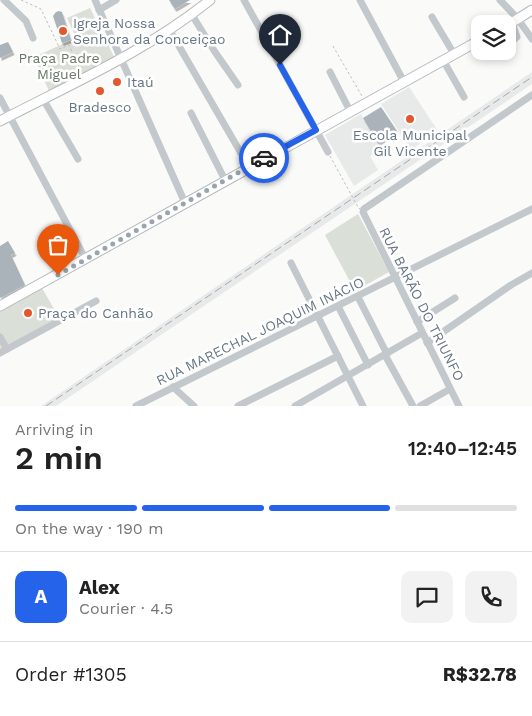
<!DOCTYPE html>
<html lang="en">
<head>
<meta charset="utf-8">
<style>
	body { margin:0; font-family:"Work Sans",sans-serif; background:#f2f2f2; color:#222; height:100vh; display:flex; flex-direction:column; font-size:19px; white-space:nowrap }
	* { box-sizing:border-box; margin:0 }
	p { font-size:16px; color:#767676 }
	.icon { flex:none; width:28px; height:28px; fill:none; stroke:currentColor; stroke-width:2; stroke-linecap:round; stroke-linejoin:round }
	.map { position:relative; height:406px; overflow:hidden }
	.drawer { display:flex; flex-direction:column; background:#fff; flex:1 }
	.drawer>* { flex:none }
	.tools { position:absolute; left:471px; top:15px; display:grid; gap:10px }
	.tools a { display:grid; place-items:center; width:45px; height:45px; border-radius:10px; background:#fff; box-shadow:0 2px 8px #0003; font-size:25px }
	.pin { position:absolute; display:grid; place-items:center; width:42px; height:42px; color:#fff; margin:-51px -21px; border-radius:50% 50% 50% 0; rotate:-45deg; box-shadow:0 0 5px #0007 }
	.pin .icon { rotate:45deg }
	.courier { position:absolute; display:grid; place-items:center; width:50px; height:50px; margin:-25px; border:4px solid #2563eb; border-radius:50%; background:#fff; color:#222; box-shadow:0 1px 6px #0007 }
	.headline em { font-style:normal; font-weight:600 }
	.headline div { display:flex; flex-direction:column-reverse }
	.headline { display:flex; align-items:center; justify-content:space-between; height:85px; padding:0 15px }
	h1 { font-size:32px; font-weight:600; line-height:38px }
	.bar { display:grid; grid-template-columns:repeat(4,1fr); gap:8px 5px; align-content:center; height:60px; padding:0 15px }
	.bar i { height:6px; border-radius:4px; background:#e0e0e0 }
	.bar .selected { background:#2563eb }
	.bar p { grid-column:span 4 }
	.line { display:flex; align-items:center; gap:12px; padding:0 15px; border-top:1px solid #e0e0e0 }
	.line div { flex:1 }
	.round { display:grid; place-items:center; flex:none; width:52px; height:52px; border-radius:10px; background:#f2f2f2 }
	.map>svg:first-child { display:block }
</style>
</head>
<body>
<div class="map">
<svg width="532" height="406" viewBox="0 0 532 406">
	<defs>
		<filter id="shadow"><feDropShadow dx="1.5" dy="3" stdDeviation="0" flood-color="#0004"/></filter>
	</defs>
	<rect width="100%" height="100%" fill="#fafaf8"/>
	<!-- built -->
	<g fill="#e8e9e9">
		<path d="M532,72v12l-476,322h-15z"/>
		<path d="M409,87l29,44 -27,19 -30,-46z"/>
		<path d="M361,114l20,35 -11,7 8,14 -24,16 -29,-51z"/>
	</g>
	<!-- green -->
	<g fill="#dadfd7">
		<path d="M90,8l24,49 -65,34 -15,-34 42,-19 -9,-20z"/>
		<path d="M358,214l31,58 -34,19 -30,-56z"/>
		<path d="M41,286l18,32 -59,32v-42z"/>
	</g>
	<!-- building -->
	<g fill="#aab3b9" filter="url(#shadow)">
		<path d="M169,0h21l-15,9z"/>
		<path d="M59,11l3,1 9,28 -9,3 -9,-27 3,-4z"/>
		<path d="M8,42l5,10 -13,6v-13z"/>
		<path d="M381,107l16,24 -19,12 -15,-25z"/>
		<path d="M8,241l7,12 -4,2 14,30 -25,13v-52z"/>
	</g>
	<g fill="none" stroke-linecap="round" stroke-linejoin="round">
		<!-- major casing -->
		<g stroke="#b5babe" stroke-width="11">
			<g id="major">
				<path d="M508,25l24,-15"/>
				<path d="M0,121c71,-37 147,-70 210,-121"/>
				<path d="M0,306l480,-266"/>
			</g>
		</g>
		<!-- path -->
		<g stroke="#bbbfc2" stroke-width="1" stroke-dasharray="2.5 2.5" stroke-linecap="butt">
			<path d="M21,0l20,9 19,40 9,-4 12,27"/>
			<path d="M333,46l30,52"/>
		</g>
		<!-- minor -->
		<g stroke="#c3c8cc" stroke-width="7">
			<path d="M4,0l22,21 7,17"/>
			<path d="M95,0l90,203"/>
			<path d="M244,0l84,152"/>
			<path d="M360,0l44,82"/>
			<path d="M500,0l18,19 14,20"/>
			<path d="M99,10l17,-10"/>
			<path d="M192,15l23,37 23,33"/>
			<path d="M432,17l22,37"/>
			<path d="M169,29l80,138"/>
			<path d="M508,45l9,-8 -5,-15"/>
			<path d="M443,60l21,37"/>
			<path d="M330,72l20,39"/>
			<path d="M0,98l86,162"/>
			<path d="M43,99l35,60"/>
			<path d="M191,113l34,67"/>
			<path d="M291,263l72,143"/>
			<path d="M358,297l29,57"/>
			<path d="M338,306l30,59"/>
			<path d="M417,322l38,-24"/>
			<path d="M0,337l7,12"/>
			<path d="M427,343l84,-58 21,-12"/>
			<path d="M0,353l96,-52"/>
			<path d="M385,355l28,51"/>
			<path d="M173,387l21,19"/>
			<path d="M136,406l396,-197"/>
			<path d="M238,406l100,-50"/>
			<path d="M295,406l127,-73"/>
			<path d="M420,406l30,-17"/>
			<path d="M459,406l-96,-194 1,-3 168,-114"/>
		</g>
		<!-- major -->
		<use href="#major" stroke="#fff" stroke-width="9"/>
		<!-- rail -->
		<path stroke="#a2aab0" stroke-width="1" stroke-dasharray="8 4" stroke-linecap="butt" d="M46,406l486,-329"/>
		<!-- path-bridge -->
		<path stroke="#bbbfc2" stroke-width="1" stroke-dasharray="2.5 2.5" stroke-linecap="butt" d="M330,156l29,53 40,-25"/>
	</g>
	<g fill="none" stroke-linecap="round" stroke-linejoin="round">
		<!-- done -->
		<path stroke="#99a4ac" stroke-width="5" stroke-dasharray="0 9" d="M58,275l206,-117"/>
		<!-- route -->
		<path stroke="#2563eb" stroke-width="6" d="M264,158l52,-28 -36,-65"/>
	</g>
	<!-- markers -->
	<g fill="#e4572e" stroke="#fff" stroke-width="2">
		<circle cx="63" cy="31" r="5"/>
		<circle cx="117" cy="82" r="5"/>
		<circle cx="100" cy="91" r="5"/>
		<circle cx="410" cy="119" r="5"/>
		<circle cx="28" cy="313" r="5"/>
	</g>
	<g text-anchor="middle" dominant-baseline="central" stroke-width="5" stroke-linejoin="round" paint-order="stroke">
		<!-- poi labels -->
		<g font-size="14" fill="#657683" stroke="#fff" text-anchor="start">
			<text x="73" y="23">Igreja Nossa<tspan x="73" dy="16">Senhora da Conceiçao</tspan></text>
			<text x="127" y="82">Itaú</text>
			<text x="100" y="107" text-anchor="middle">Bradesco</text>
			<text x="410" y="135" text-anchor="middle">Escola Municipal<tspan x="410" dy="16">Gil Vicente</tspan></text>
			<text x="38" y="313">Praça do Canhão</text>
		</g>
		<!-- park labels -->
		<g font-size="14" fill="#687a64" stroke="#fff">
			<text x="59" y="58">Praça Padre<tspan x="59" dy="16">Miguel</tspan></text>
		</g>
		<!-- street labels -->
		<g font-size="14" fill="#657683" stroke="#fff">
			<text transform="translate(422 304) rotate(63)">RUA BARÃO DO TRIUNFO</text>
			<text transform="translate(260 331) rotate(-26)">RUA MARECHAL JOAQUIM INÁCIO</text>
		</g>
	</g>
</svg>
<div class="tools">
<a><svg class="icon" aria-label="layers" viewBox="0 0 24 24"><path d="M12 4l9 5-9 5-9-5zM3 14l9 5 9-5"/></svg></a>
</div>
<div class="pin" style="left:58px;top:275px;background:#ea580c"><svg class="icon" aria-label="bag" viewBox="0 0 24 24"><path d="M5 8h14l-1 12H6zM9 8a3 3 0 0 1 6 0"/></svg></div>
<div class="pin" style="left:280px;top:65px;background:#1f2937"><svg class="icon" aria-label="home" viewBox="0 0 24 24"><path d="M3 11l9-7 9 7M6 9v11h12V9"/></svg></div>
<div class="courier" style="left:264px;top:158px"><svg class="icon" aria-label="car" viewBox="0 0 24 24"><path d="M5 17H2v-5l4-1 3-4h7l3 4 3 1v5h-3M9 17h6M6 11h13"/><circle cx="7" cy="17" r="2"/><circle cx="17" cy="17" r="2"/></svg></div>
</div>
<section class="drawer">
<div class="headline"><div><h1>2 min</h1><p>Arriving in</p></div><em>12:40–12:45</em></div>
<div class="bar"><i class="selected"></i><i class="selected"></i><i class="selected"></i><i></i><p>On the way · 190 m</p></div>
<div class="line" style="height:90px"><b class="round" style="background:#2563eb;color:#fff">A</b><div><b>Alex</b><p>Courier · 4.5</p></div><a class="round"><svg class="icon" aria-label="chat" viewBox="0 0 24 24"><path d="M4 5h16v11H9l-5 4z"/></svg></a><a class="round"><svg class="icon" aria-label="phone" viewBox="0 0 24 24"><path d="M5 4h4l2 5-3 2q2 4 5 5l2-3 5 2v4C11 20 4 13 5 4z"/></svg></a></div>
<div class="line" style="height:65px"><div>Order #1305</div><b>R$32.78</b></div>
</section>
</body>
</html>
